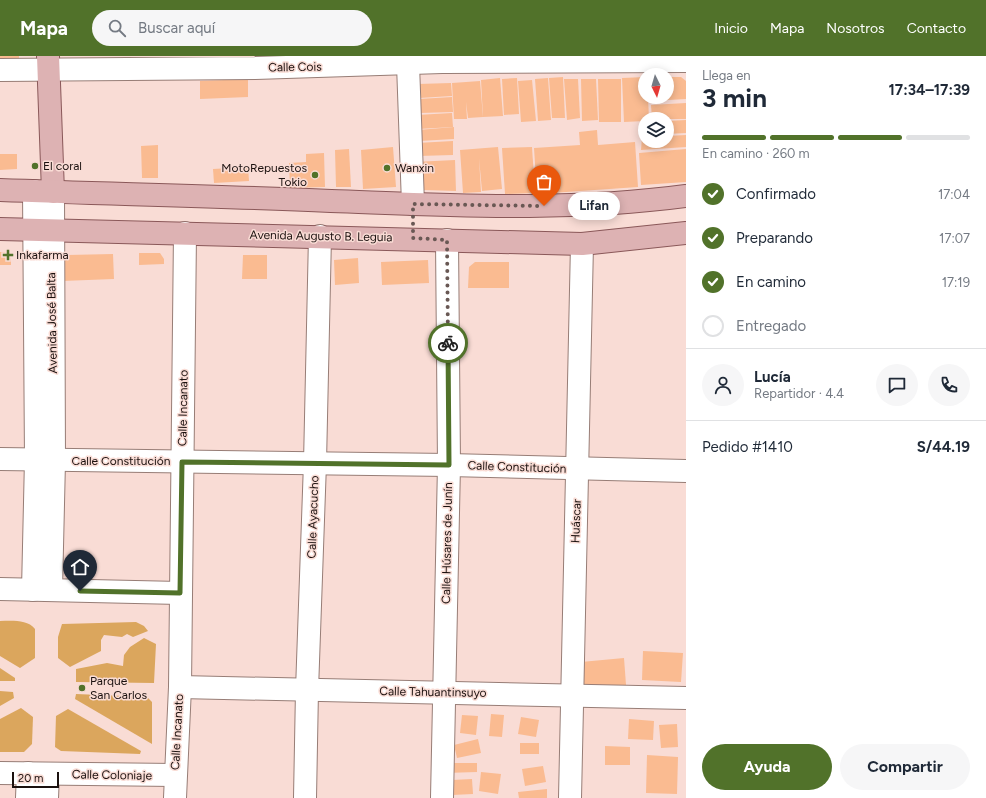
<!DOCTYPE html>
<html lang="es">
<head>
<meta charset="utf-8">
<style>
	body { margin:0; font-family:Figtree,sans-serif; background:#f6f6f7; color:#1f2937; height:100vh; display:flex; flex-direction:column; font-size:15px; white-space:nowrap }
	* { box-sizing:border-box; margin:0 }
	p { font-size:13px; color:#747a83 }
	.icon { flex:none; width:22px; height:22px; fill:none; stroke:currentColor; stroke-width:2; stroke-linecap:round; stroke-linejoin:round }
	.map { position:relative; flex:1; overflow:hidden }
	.drawer { display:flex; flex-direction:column; background:#fff; width:300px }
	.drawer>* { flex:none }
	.needle { width:26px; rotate:175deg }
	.buttons { position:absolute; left:638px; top:12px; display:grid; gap:8px }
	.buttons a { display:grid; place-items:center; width:36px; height:36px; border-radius:50%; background:#fff; box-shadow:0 2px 10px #0003; font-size:20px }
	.scale { position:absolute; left:12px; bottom:10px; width:47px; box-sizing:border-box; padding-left:4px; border:2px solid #1b110f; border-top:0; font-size:11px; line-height:14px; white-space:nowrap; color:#1b110f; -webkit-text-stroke:3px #f9dcd5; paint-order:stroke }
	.pin { position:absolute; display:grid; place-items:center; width:34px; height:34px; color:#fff; margin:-41px -17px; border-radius:50% 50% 50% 0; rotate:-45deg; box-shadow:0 0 4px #0007 }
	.pin .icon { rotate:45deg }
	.courier { position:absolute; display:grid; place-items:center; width:40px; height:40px; margin:-20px; border:3px solid #51722a; border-radius:50%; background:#fff; color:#222; box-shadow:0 1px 5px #0007 }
	.bubble { position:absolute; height:28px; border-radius:14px; background:#fff; box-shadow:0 2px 10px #0003; font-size:13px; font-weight:700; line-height:28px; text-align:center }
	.summary em { font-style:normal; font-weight:700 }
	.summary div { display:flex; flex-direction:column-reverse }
	.summary { display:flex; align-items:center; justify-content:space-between; height:68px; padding:0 16px }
	h1 { font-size:26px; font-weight:700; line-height:30px }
	.bar { display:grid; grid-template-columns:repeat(4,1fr); gap:6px 4px; align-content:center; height:48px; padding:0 16px }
	.bar i { height:5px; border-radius:3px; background:#e0e1e3 }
	.bar .current { background:#51722a }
	.bar p { grid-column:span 4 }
	.line { display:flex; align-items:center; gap:10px; padding:0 16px; border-top:1px solid #e0e1e3 }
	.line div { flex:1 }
	.round { display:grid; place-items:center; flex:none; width:42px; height:42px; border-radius:21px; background:#f6f6f7 }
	ol { padding:0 16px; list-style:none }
	li { display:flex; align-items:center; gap:12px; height:44px }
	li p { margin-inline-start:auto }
	li .icon { padding:4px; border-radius:50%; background:#51722a; color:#fff; stroke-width:4 }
	li:last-child { color:#747a83 }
	li i { width:22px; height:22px; border:2px solid #e0e1e3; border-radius:50% }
	.action { display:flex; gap:8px; margin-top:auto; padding:8px 16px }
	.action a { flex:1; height:46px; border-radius:24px; background:#51722a; color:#fff; font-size:16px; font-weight:700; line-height:46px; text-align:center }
	.action a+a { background:#f6f6f7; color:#1f2937 }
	header { display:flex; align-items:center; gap:24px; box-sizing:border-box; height:56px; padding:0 20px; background:#51722a; color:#fff }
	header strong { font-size:19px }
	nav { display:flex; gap:22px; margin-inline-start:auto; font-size:14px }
	.search { width:280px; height:36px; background:#f6f6f7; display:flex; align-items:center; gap:10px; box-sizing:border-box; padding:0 14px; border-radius:22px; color:#747a83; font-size:15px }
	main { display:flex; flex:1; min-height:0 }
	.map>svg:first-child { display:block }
</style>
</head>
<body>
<header>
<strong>Mapa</strong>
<div class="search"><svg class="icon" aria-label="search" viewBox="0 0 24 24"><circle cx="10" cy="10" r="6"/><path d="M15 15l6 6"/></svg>Buscar aquí</div>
<nav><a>Inicio</a><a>Mapa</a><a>Nosotros</a><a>Contacto</a></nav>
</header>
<main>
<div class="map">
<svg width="686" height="742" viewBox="0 0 686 742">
	<rect width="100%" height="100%" fill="#f9dcd5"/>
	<!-- green -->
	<g fill="#dba65d">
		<path d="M0,565c11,0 27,-2 35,8v29l-15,10 -20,-12z"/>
		<path d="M136,566l8,4 4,5 -15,6 -6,-3 -5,3 -18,-2 -3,5v11l-31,16 -12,-9v-21l4,-13z"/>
		<path d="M144,582l12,6 -2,39 -78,-1v-13l31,-6 16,3 1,-11 6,-8z"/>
		<path d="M0,612l15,10v3h-15z"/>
		<path d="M0,635l13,1 1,6 -14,8z"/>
		<path d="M76,638l71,3 5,5v42l-77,-45z"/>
		<path d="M21,652l12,9 -1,27 -8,8h-24v-33z"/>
		<path d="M68,653l73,42 -1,3 -79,-3 -6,-4 1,-31z"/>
	</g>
	<!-- building -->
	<g fill="#fabb91">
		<path d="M0,0h19v5l-19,1z"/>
		<path d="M563,21l2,41h-13l-3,-40z"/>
		<path d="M645,21v20h3l1,22h-4v2l-21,1 -2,-44z"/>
		<path d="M667,21h14l5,4v18l-35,2v-4h16z"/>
		<path d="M500,22l3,38 -20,1 -2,-37z"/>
		<path d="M517,22l2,36 -15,1 -2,-36z"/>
		<path d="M548,22l3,42 -13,1 -3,-42z"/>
		<path d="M248,23v18l-48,2v-18z"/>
		<path d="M564,23h14l2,39 -13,2z"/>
		<path d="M581,23h15l2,41 -16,1z"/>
		<path d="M598,23h23v43h-22z"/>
		<path d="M532,24l4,41 -15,1 -3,-41z"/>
		<path d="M480,25l3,36 -15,1 -2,-16 1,17h-13l-2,-36z"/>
		<path d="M451,27l1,13 -33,2 -1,-14z"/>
		<path d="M452,41l1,15 -33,1 -1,-14z"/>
		<path d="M686,47v16h-34l-1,-14z"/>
		<path d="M452,57l1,14 -35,2 -1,-14z"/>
		<path d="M686,64v13l-19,1v-13z"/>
		<path d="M454,71v12l-35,2 -1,-11z"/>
		<path d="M597,74l1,15 37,-3 3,45 -101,7 -3,-46 46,-3 -1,-13z"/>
		<path d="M686,79v12l-45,3 1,-13h3v4h22v-5z"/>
		<path d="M453,85v14l-35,1 -1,-13z"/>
		<path d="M158,89v33h-16l-1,-32z"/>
		<path d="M393,91l3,40 -33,2 -2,-39z"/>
		<path d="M498,91l4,42 -20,2 -3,-33 2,34 -18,1 -3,-43z"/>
		<path d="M532,91l3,46 -30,1 -3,-46z"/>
		<path d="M349,93l2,38h-15l-1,-37z"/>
		<path d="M686,93v33l-45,3 -2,-32z"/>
		<path d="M324,97l1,34 -35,1 -1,-25 17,-1v-8z"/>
		<path d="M0,98h17v15l-17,1z"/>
		<path d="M455,104l1,31 -32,-1 -8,-12 -2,-16z"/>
		<path d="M248,111l1,14 -35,2 -1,-14z"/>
		<rect x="0" y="196" width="11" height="13"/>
		<path d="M139,197h21l4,6v5l-25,1z"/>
		<path d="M113,198l1,25 -52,2 -1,-21 6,-5z"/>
		<path d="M243,199h24v24h-25z"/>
		<path d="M358,202l1,25 -24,2 -1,-25z"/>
		<path d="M428,204l1,23 -47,2 -1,-23z"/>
		<path d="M475,206h34v26h-41l1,-21z"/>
		<path d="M643,595l40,2 -2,29 -39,-2z"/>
		<path d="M624,602l2,27 -42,3 -3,-26z"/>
		<path d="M491,658l13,1 -2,22 -13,-1z"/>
		<path d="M462,659l16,1 -2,19 -16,-2z"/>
		<path d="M521,661l18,3 -3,17 -18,-3z"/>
		<path d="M629,663l25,2 -1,19 -25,-1z"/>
		<path d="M677,668l1,23 -17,1 -2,-23z"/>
		<path d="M478,683l3,14 -24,5 -3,-13z"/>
		<rect x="520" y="687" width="19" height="11"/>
		<path d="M605,690l25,1v18h-25z"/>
		<path d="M647,699l31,2 -1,37 -31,-1z"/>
		<path d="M445,707h32v9l-32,1z"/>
		<path d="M543,710l3,16 -21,4 -3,-17z"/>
		<path d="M481,716l20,2 -3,20 -19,-3z"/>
		<path d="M472,723l1,15 -21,1v-15z"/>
		<path d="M547,733v9h-28l-1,-6z"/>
	</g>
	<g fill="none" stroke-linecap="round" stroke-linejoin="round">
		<!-- minor casing -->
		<g stroke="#977d76" stroke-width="24">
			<g id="minor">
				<path d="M408,8l5,140"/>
				<path d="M0,14l255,-2 187,-6 244,-1"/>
				<path d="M0,403l449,6 237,6"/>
				<path d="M0,533l180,4"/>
				<path d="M33,534l3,-131 -2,-268"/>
				<path d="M51,534l3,-129 -1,-269"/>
				<path d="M180,631l506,11"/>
				<path d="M0,717l175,2"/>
				<path d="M27,742l1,-25"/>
				<path d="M47,742l1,-24"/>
				<path d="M175,742l5,-111 5,-454"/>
				<path d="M305,742l2,-108 8,-227 5,-227"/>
				<path d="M442,742l7,-333 -2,-225"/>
				<path d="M570,742l12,-554"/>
			</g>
		</g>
		<!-- major casing -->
		<g stroke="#8a5859" stroke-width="24">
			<g id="major">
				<path d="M48,0l5,136"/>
				<path d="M0,134c110,4 221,6 331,11 118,4 237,11 355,-5"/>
				<path d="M0,173l582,15 104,-11"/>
			</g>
		</g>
		<!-- minor -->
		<use href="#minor" stroke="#fff" stroke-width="22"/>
		<!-- major -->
		<use href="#major" stroke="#ddb2b3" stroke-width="22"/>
	</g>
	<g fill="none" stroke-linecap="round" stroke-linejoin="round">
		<!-- done -->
		<path stroke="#695854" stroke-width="4" stroke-dasharray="0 7.2" d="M448,287l-1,-103 -34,-2v-34l131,2"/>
		<!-- route -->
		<path stroke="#51722a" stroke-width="5" d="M80,535l100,2 2,-131 267,3 -1,-122"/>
	</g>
	<!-- markers -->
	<g fill="#51722a" stroke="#f9dcd5" stroke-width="1.5">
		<circle cx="35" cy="110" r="4"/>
		<circle cx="387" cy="112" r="4"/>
		<circle cx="315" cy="119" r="4"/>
		<path d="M6 193h4v4h4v4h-4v4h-4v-4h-4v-4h4z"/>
		<circle cx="82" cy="632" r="4"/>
	</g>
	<g text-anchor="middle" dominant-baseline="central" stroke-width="3" stroke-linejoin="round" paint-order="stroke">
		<!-- street labels -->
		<g font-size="12" fill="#1b110f" stroke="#f9dcd5">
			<text transform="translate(295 11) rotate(-1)">Calle Cois</text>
			<text transform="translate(321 180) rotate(1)">Avenida Augusto B. Leguia</text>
			<text transform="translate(52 267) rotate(-91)">Avenida José Balta</text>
			<text transform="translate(183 352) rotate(-89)">Calle Incanato</text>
			<text x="121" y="405">Calle Constitución</text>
			<text transform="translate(517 411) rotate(2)">Calle Constitución</text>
			<text transform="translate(313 461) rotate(-88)">Calle Ayacucho</text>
			<text transform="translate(576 465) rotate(-88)">Huáscar</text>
			<text transform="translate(447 487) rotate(-89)">Calle Húsares de Junín</text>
			<text transform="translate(433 636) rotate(1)">Calle Tahuantinsuyo</text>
			<text transform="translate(177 676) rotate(-87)">Calle Incanato</text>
			<text transform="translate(112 719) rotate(1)">Calle Coloniaje</text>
		</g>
		<!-- poi labels -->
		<g font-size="12" fill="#1b110f" stroke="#f9dcd5" text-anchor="start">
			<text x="43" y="110">El coral</text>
			<text x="307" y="112" text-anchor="end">MotoRepuestos<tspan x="307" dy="14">Tokio</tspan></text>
			<text x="395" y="112">Wanxin</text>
			<text x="16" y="199">Inkafarma</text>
			<text x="90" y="625">Parque<tspan x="90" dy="14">San Carlos</tspan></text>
		</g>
	</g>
</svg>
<div class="buttons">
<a><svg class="needle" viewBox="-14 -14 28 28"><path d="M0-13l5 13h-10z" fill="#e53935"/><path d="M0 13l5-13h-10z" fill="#747a83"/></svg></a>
<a><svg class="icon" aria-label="layers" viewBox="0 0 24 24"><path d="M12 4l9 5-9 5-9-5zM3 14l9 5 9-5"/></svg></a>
</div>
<div class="scale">20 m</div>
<div class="pin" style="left:544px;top:150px;background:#ea580c"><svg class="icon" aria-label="bag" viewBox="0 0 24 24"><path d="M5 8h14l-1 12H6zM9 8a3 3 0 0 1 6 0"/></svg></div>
<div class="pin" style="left:80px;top:535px;background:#1f2937"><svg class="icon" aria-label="home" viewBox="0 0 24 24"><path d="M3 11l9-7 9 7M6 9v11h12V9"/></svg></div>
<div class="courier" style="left:448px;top:287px"><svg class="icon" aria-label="bike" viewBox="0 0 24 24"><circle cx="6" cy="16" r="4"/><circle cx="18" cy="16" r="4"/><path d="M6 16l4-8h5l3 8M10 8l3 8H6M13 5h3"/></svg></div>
<div class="bubble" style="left:568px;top:136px;width:52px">Lifan</div>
</div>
<section class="drawer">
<div class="summary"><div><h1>3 min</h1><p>Llega en</p></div><em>17:34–17:39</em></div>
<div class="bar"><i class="current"></i><i class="current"></i><i class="current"></i><i></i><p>En camino · 260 m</p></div>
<ol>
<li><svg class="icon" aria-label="check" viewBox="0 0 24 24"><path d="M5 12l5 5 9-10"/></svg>Confirmado<p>17:04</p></li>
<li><svg class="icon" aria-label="check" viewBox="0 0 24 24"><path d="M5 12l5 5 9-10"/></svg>Preparando<p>17:07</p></li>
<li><svg class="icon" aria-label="check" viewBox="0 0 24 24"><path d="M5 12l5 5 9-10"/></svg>En camino<p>17:19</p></li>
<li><i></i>Entregado</li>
</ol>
<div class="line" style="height:72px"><a class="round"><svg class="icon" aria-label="person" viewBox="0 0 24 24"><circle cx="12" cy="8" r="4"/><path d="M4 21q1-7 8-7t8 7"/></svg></a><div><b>Lucía</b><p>Repartidor · 4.4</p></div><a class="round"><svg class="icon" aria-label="chat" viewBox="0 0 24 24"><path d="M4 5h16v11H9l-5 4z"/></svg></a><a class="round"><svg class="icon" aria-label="phone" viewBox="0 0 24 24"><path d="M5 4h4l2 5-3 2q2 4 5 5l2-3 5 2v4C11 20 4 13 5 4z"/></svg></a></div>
<div class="line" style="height:52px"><div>Pedido #1410</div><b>S/44.19</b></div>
<div class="action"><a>Ayuda</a><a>Compartir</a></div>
</section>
</main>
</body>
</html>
